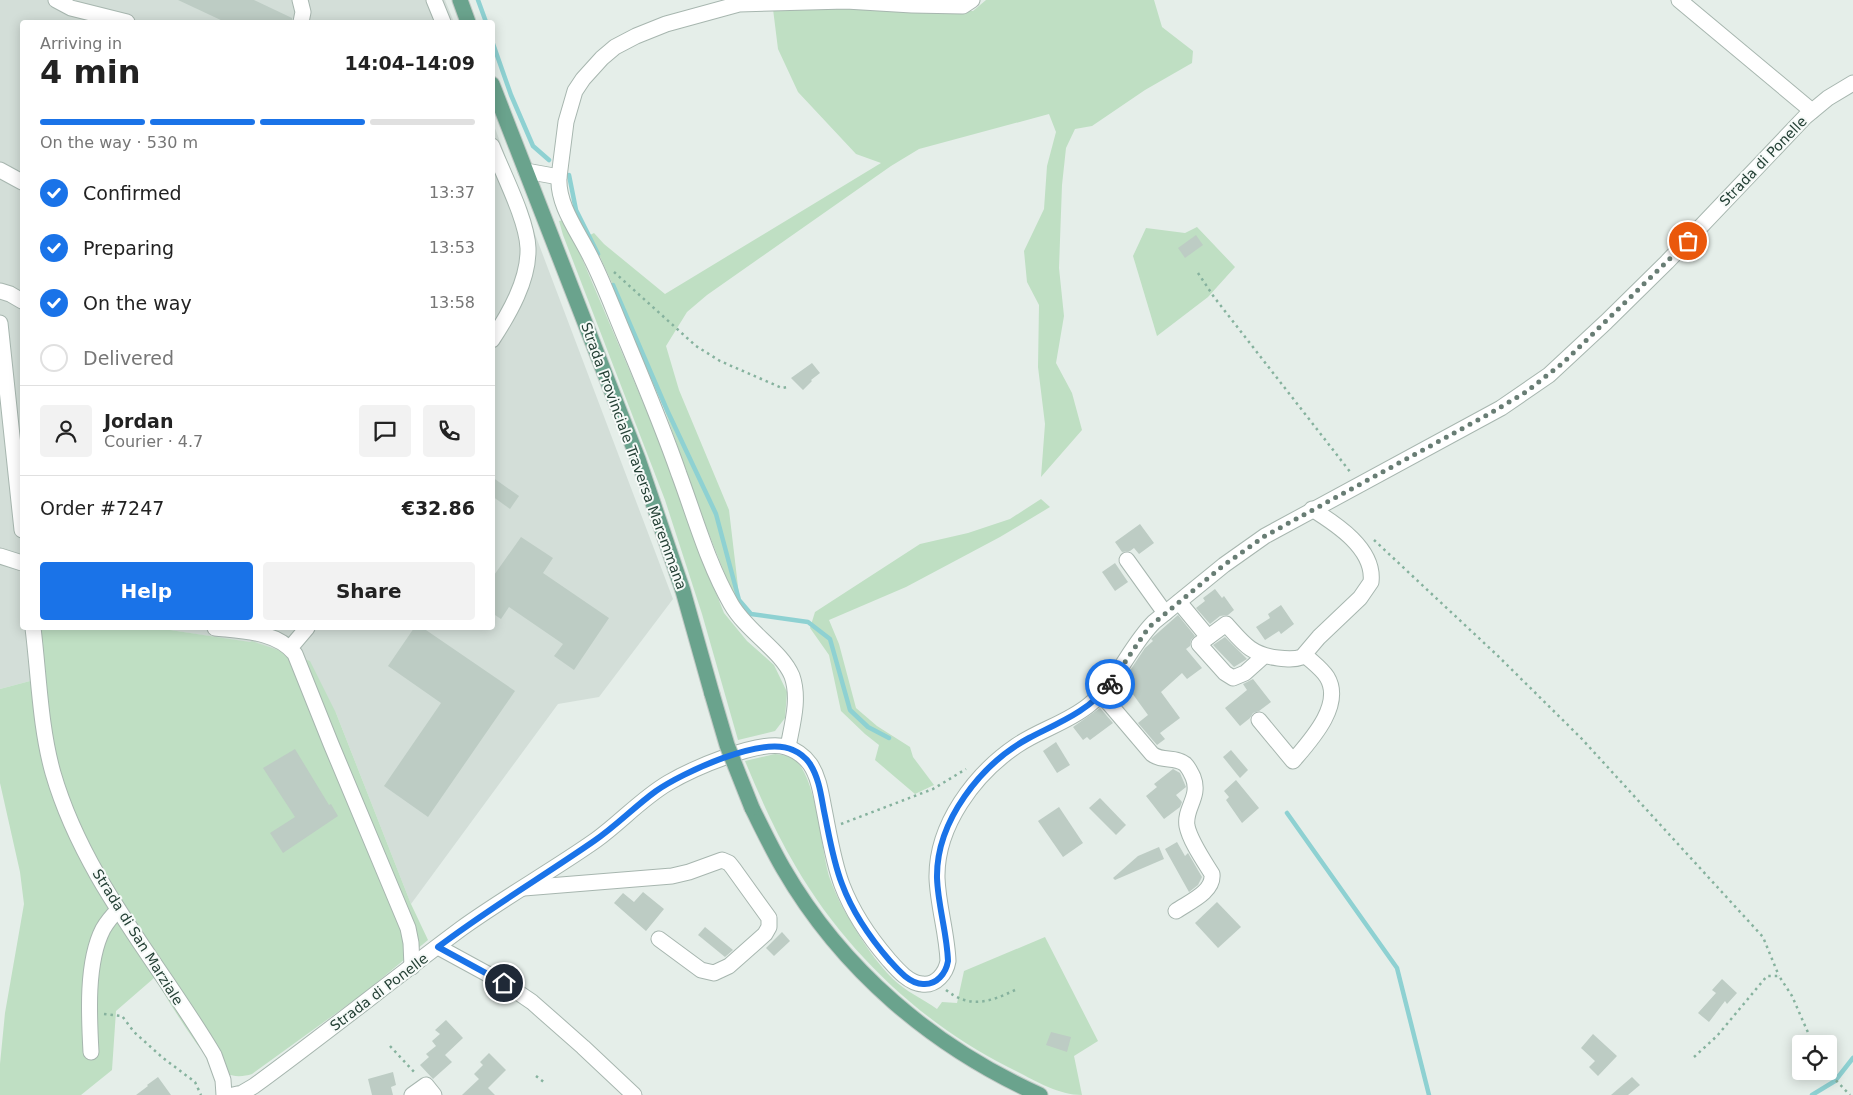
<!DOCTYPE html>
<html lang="en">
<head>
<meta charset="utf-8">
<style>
	body { margin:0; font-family:"DejaVu Sans",sans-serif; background:#f2f2f2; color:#222; height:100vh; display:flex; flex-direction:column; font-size:19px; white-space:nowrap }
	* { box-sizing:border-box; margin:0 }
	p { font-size:16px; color:#767676 }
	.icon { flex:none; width:28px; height:28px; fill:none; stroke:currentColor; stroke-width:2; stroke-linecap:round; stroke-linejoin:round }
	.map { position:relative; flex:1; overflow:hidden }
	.side { position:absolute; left:20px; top:20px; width:475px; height:610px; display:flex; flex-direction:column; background:#fff; border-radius:5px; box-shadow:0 2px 12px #0003 }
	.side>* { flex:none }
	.tools { position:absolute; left:1792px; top:1035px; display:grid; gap:10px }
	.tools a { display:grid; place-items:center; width:45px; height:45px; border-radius:5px; background:#fff; box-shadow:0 2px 12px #0003; font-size:25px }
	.pin { position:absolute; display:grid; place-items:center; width:42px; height:42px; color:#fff; margin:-21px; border:2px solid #fff; border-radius:50%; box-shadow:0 1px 5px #0007 }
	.courier { position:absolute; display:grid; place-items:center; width:50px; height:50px; margin:-25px; border:4px solid #1a73e8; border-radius:50%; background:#fff; color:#222; box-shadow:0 1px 6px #0007 }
	.headline em { font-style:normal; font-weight:800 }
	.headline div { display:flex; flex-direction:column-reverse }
	.headline { display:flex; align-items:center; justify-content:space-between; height:85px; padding:0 20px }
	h1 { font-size:32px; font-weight:800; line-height:38px }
	.bar { display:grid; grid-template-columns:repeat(4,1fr); gap:8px 5px; align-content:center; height:60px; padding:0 20px }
	.bar i { height:6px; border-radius:4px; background:#e0e0e0 }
	.bar .current { background:#1a73e8 }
	.bar p { grid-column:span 4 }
	.line { display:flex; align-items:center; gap:12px; padding:0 20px; border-top:1px solid #e0e0e0 }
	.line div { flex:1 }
	.round { display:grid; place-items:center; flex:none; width:52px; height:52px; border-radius:5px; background:#f2f2f2 }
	ol { padding:0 20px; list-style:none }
	li { display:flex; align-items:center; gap:15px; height:55px }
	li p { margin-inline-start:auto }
	li .icon { padding:5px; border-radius:50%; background:#1a73e8; color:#fff; stroke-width:4 }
	li:last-child { color:#767676 }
	li i { width:28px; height:28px; border:2px solid #e0e0e0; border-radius:50% }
	.cta { display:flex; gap:10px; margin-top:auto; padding:10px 20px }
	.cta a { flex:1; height:58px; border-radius:5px; background:#1a73e8; color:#fff; font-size:20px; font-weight:800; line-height:58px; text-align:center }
	.cta a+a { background:#f2f2f2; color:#222 }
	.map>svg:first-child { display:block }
</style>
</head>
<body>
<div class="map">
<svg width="1853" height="1095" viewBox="0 0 1853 1095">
	<rect width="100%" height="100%" fill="#e5eee9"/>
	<!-- built -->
	<g fill="#d3ded8">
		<path d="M0,0h445l9,22h-432v606h4l4,53 -30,8z"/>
		<path d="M493,123l180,476 -74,98 -41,7 -147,200 -75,-191 -76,-69 -103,-16h335z"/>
	</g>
	<!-- green -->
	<g fill="#bfdfc3">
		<path d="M986,0h168l8,27 31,24 -1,12 -47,27 -53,36 -17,3 -9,19 -4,37 -3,83 5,48 -8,47 16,30 10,37 -41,47 4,-53 -7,-57 1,-62 -12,-23 -3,-31 20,-42 3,-43 9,-34 -7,-18 -130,35 -28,17 -184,129 -20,17 -21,34 13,44 50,120 10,85h-6l-28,-71 -59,-167 -56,-122 4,-2 10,11 61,50 216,-131 -25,-9 -58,-62 -20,-43 -5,-40 70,-4 58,6h72z"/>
		<path d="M563,220l12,22 90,212 45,124 14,35 23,28 27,24 13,27 -2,26 -10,13 -37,9 -36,-126 -37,-114 -102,-265 -4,-14z"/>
		<path d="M1197,227l38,40 -27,30 -51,39 -24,-80 13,-28 39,5z"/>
		<path d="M1041,499l9,8 -50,30 -94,50 -77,33 10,24 17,64 21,18 33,21 3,10 21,28 -19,9 -40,-34 4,-15 -14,-11 -24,-23 -12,-56 -19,-27 5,-16 105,-68 48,-11 42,-14z"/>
		<path d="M26,628h131l93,14 2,-1 58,20 26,52 75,191 17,36 -64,53 -112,81c-9,3 -19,3 -27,-1 -21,-10 -56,-73 -71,-95l-38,33 -4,59 -31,25h-81v-31l5,-51 19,-109 -4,-32 -20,-89v-94l30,-8z"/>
		<path d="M775,754c5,1 12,1 16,3 26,13 30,96 39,122 5,13 12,29 20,41 12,21 26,42 43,59 12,12 30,20 44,30l5,-7 15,1 7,-32 81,-34 53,104 -24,15 8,39c-26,0 -51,-17 -74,-28 -87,-44 -163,-116 -212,-200 -20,-34 -36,-70 -51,-106z"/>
	</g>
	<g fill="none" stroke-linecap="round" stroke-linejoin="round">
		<!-- stream -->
		<g stroke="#8ed1d2" stroke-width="4.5">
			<path d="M478,0l8,22"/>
			<path d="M492,41l19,54 22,51 16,14"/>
			<path d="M569,175l7,35 22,44"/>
			<path d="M613,285l54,125 49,104 23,86 12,14 57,8 22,17 20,71 18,17 21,11"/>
			<path d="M1287,813l110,155 32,127"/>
			<path d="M1812,1095l23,-14 18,-23"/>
		</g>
	</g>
	<!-- building -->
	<g fill="#bdccc4">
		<path d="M178,0h76l38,18v4h-67z"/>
		<path d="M1196,235l7,10 -18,13 -7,-10z"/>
		<path d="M812,363l8,10 -9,7 1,1 -9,9 -12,-12z"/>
		<path d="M492,477l27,19 -9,13 -18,-13z"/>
		<path d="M1140,524l14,19 -15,11 -5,-6 -4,3 -8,1 -7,-10z"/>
		<path d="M521,537l32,21 -10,15 66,45 -35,52 -20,-14 9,-12 -54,-37 -8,12 -9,-6v-35z"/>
		<path d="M1115,563l13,19 -13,9 -13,-19z"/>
		<path d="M1215,589l7,9 2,-2 10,14 -6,5 -8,1 -10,8 -14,-16 9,-7 -2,-3z"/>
		<path d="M1281,605l13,19 -13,10 -2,-3 -14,9 -9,-13 14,-9 -2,-4z"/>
		<path d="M1178,615l17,21 -4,4 -1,6 -4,3 16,19 -15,11 -5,-6 -21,19 19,26 -20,15 5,6 -8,6 -19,-22 10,-8 -16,-22 -11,-9 24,-36 8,-7 -2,-2 1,-1z"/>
		<path d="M414,628h9l92,63 -87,126 -44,-31 57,-83 -53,-37z"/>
		<path d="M1225,637l22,22 -13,8 -21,-22z"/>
		<path d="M1253,679l18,23 -12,9 -6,2 -3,5 -10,8 -15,-18 22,-18 -4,-6z"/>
		<path d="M1100,708l13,15 -23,17 -3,-3 -4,3 -10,-13z"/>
		<path d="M1056,742l14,23 -13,8 -14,-22z"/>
		<path d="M295,749l34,56 2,-1 7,12 -55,37 -13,-20 25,-16 -32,-49z"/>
		<path d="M1231,750l17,20 -8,8 -17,-21z"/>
		<path d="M1173,769l7,4 6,14 -10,8 6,7 -2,5 -16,12 -18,-23 11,-9 -3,-3z"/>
		<path d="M1236,780l23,28 -17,15 -16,-23 3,-3 -5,-6z"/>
		<path d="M1100,798l26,27 -10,10 -27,-27z"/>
		<path d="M1059,807l24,36 -20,14 -25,-36z"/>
		<path d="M1177,842l8,14 3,-3 14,24 -4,8 -9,7 -24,-43z"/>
		<path d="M1159,847l5,12 -49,21 -2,-2 25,-22z"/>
		<path d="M643,892l21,17 -18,22 -32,-28 9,-10 11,9z"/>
		<path d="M1217,902l24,25 -23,21 -23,-25z"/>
		<path d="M705,927l28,23 -8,7 -27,-22z"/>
		<path d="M782,932l8,9 -16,15 -8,-8z"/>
		<path d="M1722,979l15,14 -10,11 -2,-3 -16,21 -11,-9 18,-20 -4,-3z"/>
		<path d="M446,1020l17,18 -18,17 7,7 -19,17 -13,-14 9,-8 -3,-3 10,-8 -4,-5 8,-7 -5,-4z"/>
		<path d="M1051,1032l20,5 -4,15 -21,-7z"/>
		<path d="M1593,1034l24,22 -19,20 -9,-9 6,-6 -14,-13z"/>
		<path d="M489,1053l17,17 -18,18 7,7h-33l17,-16 -5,-5 9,-9 -3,-3z"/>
		<path d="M393,1072l3,13 -5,2 2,8h-21l-4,-16z"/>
		<path d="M158,1077l13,18h-35l12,-9 -1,-1z"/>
		<path d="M1632,1077l8,8 -12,10h-17z"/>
	</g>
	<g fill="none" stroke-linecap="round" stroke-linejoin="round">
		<!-- minor casing -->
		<g stroke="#a7b6af" stroke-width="17">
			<g id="minor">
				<path d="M56,0l15,8 56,14"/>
				<path d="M300,0l3,12 -2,10"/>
				<path d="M434,0l9,22"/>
				<path d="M1679,0l133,111"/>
				<path d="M492,146c11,28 35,74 36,102 1,32 -19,66 -36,92"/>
				<path d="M0,170l22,12"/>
				<path d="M526,171l33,6"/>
				<path d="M0,291l10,3 12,7"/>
				<path d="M0,323l22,207"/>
				<path d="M0,556l22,7"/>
				<path d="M1127,560l38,53"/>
				<path d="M1179,602l29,35"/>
				<path d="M33,628c6,48 7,99 20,145 31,107 106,189 161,282l9,25 1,15"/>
				<path d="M215,628c27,3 62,3 80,26l36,90 77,184 3,15 1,24"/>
				<path d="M290,648l17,-20"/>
				<path d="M1264,656l-19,17 -12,5 -8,-5 -26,-29 27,-20c17,19 25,31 52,34 8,1 16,2 24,-1l17,-20 41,-39 11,-16c4,-33 -35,-58 -59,-73"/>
				<path d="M1101,694l51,60c10,8 23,2 33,10 4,4 6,9 8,13 8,20 -9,31 -6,49 3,15 17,35 25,48 2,18 -23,28 -36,37"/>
				<path d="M1259,720l34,41c17,-20 51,-56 34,-84 -6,-9 -15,-15 -22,-22"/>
				<path d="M788,747c4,-22 12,-48 4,-71 -11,-26 -45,-44 -61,-72 -23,-40 -36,-87 -52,-130 -17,-49 -37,-96 -57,-144 -10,-24 -19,-48 -30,-70 -12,-26 -35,-54 -33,-83l7,-55 9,-31 8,-12 19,-21 13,-11 21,-11 30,-12 73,-20 107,-3 66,4 51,1 9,-6"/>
				<path d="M524,888l148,-12 17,-4 33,-12 7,3 4,5 36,50v9l-4,7 -36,32 -15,7 -13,-3 -42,-31"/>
				<path d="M438,947l66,36 28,19 51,45 51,48"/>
				<path d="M91,1052c-2,-36 -5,-90 12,-123 4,-7 9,-13 15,-19"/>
				<path d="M233,1095l9,-2 12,-7c70,-51 138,-106 208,-158 43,-31 90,-57 134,-88 25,-18 45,-41 72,-57 24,-14 91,-44 118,-36 10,3 18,9 24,17 9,13 11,30 14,45 5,25 9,52 18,76 10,26 28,53 46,74 8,9 20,24 34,25 14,2 24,-11 26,-23 -1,-28 -10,-55 -11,-83 -1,-53 38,-104 79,-132 23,-16 51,-23 73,-41 28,-22 40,-58 65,-83l70,-57 41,-29 236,-128 48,-33 57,-53 61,-60 138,-145 23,-19 25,-15"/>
				<path d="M412,1095l14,-10 8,10"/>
			</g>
		</g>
		<!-- major casing -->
		<g stroke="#c2cac6" stroke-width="17">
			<g id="major">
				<path d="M460,0l8,22"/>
				<path d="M492,84l146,375 45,132 29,103"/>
				<path d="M752,808c10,20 20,41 31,60 59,102 150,179 257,227"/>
			</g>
		</g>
		<!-- path -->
		<g stroke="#86b29e" stroke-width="2.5" stroke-dasharray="2.5 4" stroke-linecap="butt">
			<path d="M614,272l82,74 24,15 62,27 6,-1"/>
			<path d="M1198,273l16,24 137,176"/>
			<path d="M1374,540l124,116 83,82 182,199 16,39"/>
			<path d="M841,824l92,-35 33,-20"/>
			<path d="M946,990c24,19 44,12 69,0"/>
			<path d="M104,1014l18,2 12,16 29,26 32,24 6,13"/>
			<path d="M390,1046l26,28"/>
			<path d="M1694,1057l23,-21 50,-60h12l13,20 21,48"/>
			<path d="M1827,1071l23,24"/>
			<path d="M536,1076l9,7"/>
		</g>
		<!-- minor -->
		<use href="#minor" stroke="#fff" stroke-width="15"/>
		<!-- major -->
		<use href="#major" stroke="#6aa38d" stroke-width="15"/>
		<!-- major-bridge casing -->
		<g stroke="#c2cac6" stroke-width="17" stroke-linecap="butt">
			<path id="major-bridge" d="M712,694l15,51 25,63"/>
		</g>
		<!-- major-bridge -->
		<use href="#major-bridge" stroke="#6aa38d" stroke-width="15"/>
	</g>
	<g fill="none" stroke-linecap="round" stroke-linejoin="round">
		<!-- done -->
		<path stroke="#687d74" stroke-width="5" stroke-dasharray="0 9" d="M1110,684l39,-57 75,-62 41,-29 224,-122 37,-22 38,-30 124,-121"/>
		<!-- route -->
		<path stroke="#1a73e8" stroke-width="6" d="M504,983l-66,-36c50,-38 104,-70 156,-106 22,-15 40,-34 62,-50 26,-18 106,-56 137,-41 7,3 13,8 17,14 9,14 11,31 14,47 5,24 9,50 18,73 10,27 29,55 48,77 8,9 20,23 33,23 14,1 23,-11 25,-23 -1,-28 -10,-55 -11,-83 -1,-57 44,-114 92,-140 29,-15 60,-27 81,-54"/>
	</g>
	<g text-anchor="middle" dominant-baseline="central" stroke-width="4" stroke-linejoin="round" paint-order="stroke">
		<!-- street labels -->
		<g font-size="14" fill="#244035" stroke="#f6faf8">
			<text transform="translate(1763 161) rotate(-46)">Strada di Ponelle</text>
			<text transform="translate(634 456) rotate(70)">Strada Provinciale Traversa Maremmana</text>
			<text transform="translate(138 937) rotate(58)">Strada di San Marziale</text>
			<text transform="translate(379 992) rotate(-37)">Strada di Ponelle</text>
		</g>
	</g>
</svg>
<div class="tools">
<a><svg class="icon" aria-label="locate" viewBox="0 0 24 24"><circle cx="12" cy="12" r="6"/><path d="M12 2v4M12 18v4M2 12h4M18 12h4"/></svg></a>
</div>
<div class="pin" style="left:1688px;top:241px;background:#ea580c"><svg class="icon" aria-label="bag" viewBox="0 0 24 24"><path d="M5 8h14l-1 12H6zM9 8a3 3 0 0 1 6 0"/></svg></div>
<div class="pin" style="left:504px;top:983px;background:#1f2937"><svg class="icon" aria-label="home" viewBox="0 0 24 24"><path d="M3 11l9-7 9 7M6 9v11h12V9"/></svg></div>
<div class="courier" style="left:1110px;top:684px"><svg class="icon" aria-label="bike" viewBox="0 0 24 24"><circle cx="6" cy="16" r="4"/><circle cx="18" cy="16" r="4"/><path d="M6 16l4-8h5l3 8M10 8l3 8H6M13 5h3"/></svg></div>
<section class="side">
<div class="headline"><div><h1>4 min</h1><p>Arriving in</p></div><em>14:04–14:09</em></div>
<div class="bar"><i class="current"></i><i class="current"></i><i class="current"></i><i></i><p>On the way · 530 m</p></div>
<ol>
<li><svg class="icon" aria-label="check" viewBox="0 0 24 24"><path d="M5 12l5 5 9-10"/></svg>Confirmed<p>13:37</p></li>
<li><svg class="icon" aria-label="check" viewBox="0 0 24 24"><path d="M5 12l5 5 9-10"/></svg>Preparing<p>13:53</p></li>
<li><svg class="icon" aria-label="check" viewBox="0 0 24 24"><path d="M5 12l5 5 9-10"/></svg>On the way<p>13:58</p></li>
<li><i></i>Delivered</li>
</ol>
<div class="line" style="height:90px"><a class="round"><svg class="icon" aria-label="person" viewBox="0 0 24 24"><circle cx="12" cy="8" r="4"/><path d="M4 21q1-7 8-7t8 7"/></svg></a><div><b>Jordan</b><p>Courier · 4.7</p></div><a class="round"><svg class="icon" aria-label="chat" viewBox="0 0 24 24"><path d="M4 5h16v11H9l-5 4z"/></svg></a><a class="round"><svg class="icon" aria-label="phone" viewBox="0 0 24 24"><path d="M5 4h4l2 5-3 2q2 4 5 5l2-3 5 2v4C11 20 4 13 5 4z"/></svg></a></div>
<div class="line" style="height:65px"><div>Order #7247</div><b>€32.86</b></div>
<div class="cta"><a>Help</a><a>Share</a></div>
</section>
</div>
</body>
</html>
